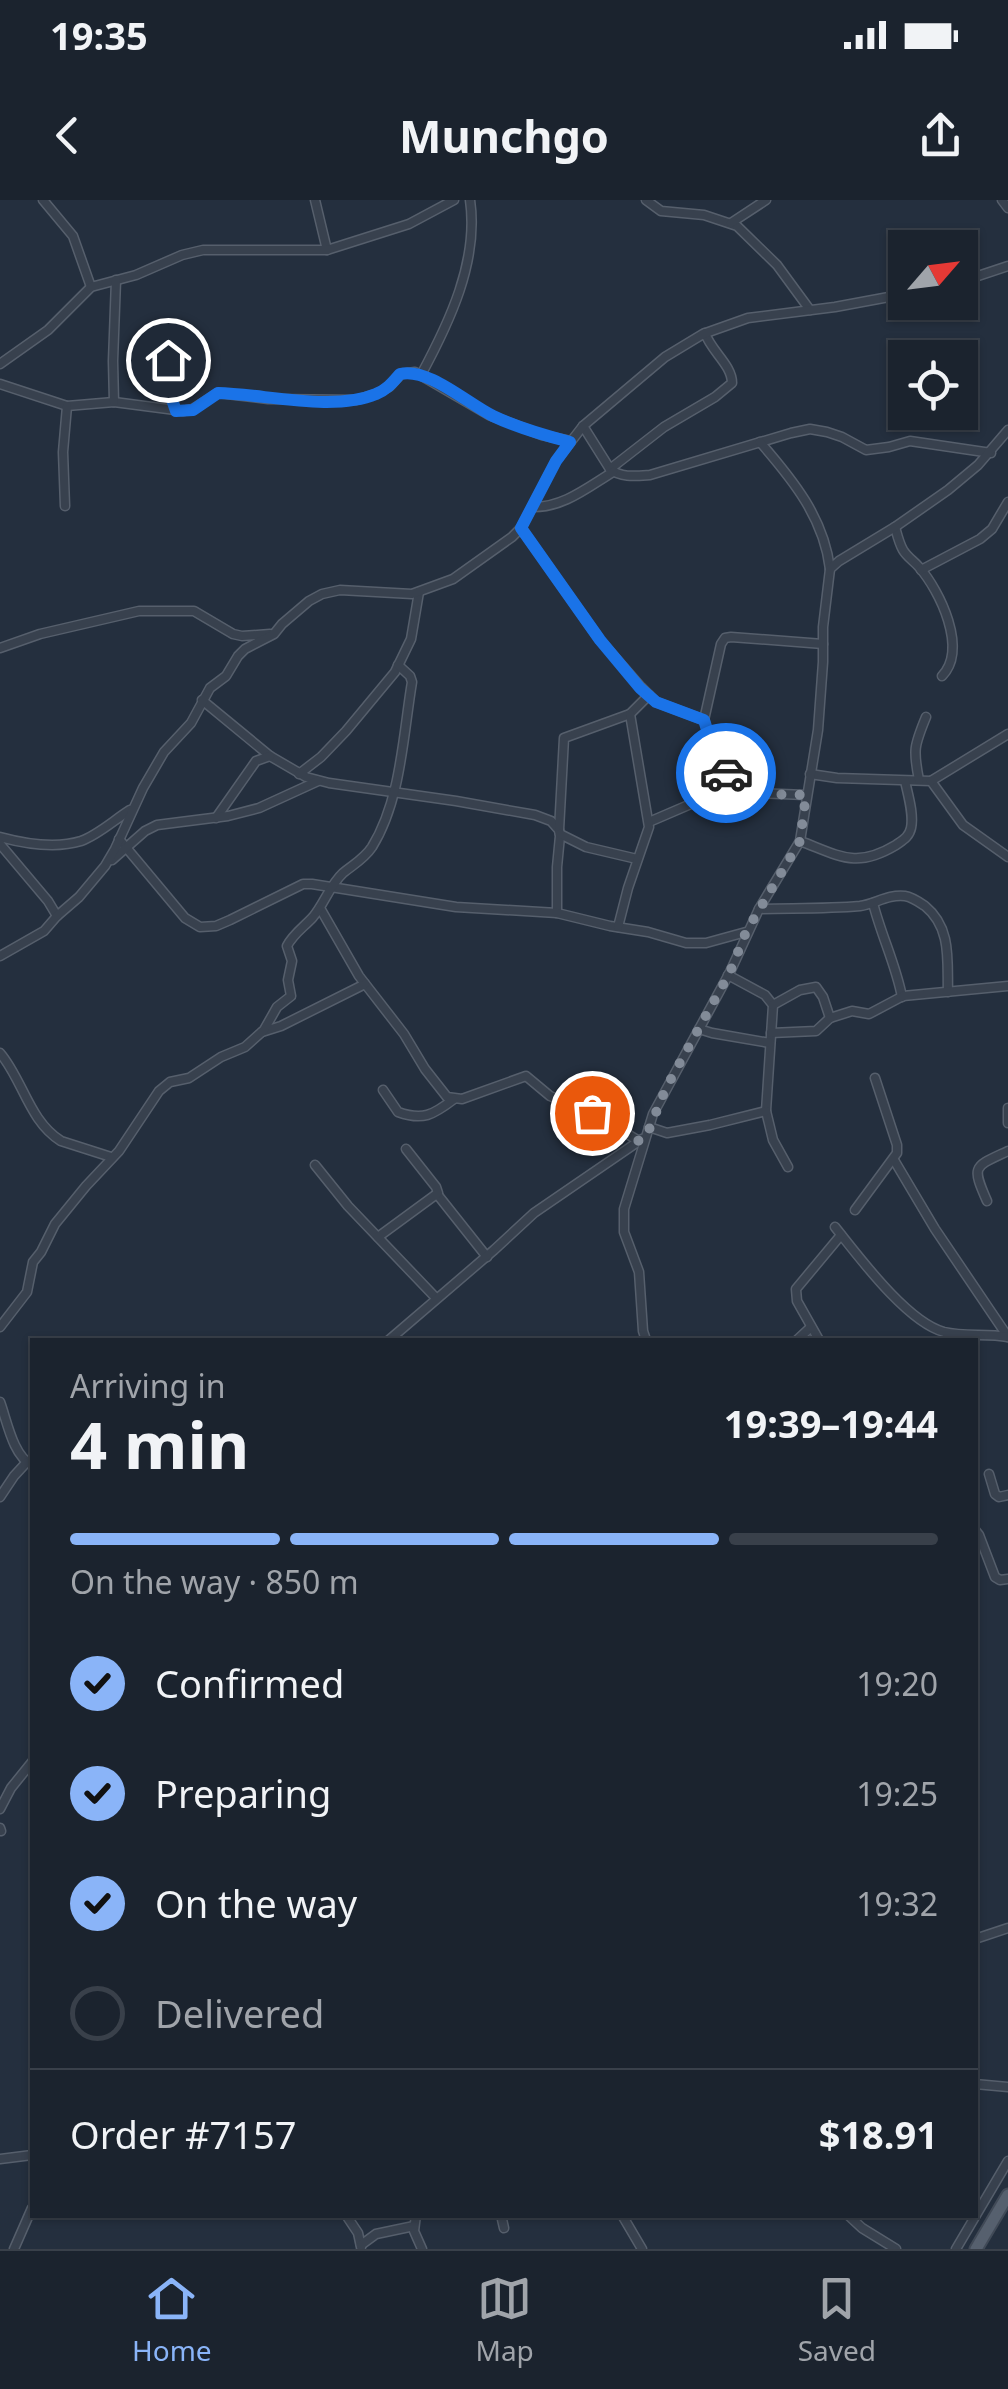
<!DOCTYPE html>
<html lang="en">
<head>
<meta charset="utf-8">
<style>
	body { margin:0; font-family:"Noto Sans",sans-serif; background:#242b36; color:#f1f3f6; height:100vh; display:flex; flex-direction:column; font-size:38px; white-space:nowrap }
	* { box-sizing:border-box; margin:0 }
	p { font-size:32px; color:#a0a4aa }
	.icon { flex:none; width:55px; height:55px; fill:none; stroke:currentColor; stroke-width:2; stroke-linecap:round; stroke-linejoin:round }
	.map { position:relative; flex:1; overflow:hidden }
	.details { position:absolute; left:30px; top:1138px; width:948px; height:880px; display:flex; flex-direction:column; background:#1b232e; border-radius:0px; box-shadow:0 2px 8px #0004,0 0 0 2px #39404a }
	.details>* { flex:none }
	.needle { width:65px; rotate:62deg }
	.fabs { position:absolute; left:888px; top:30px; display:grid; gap:20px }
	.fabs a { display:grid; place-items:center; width:90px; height:90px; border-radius:0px; background:#1b232e; box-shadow:0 2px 8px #0004,0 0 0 2px #39404a; font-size:50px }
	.pin { position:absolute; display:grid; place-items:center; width:85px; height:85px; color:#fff; margin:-42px; border:5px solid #fff; border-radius:50%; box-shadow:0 2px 10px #0007 }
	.courier { position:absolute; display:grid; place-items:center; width:100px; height:100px; margin:-50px; border:8px solid #1a73e8; border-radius:50%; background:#fff; color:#222; box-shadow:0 2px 12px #0007 }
	.summary em { font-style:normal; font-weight:700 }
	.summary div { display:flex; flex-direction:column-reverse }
	.summary { display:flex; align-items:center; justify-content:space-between; height:170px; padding:0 40px }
	h1 { font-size:65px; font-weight:700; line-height:75px }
	.bar { display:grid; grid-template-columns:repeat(4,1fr); gap:15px 10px; align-content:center; height:120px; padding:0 40px }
	.bar i { height:12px; border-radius:8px; background:#39404a }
	.bar .selected { background:#8ab4f8 }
	.bar p { grid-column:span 4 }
	.line { display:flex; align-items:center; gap:25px; padding:0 40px; border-top:2px solid #39404a }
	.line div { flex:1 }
	ol { padding:0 40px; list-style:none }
	li { display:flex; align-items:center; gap:30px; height:110px }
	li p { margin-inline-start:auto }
	li .icon { padding:10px; border-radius:50%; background:#8ab4f8; color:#111; stroke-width:4 }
	li:last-child { color:#a0a4aa }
	li i { width:55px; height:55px; border:5px solid #39404a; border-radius:50% }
	.status { display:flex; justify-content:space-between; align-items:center; height:70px; padding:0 50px; background:#1b232e; direction:ltr }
	.status svg { height:28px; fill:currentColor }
	header { display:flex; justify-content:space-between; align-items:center; height:130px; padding:0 40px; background:#1b232e; font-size:45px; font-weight:700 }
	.dock { display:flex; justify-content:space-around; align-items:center; height:140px; border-top:2px solid #39404a; background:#1b232e; font-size:28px; color:#a0a4aa }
	.dock a { display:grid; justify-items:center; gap:5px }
	.dock .selected { color:#8ab4f8 }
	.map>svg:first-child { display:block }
</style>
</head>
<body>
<div class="status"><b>19:35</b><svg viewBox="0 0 49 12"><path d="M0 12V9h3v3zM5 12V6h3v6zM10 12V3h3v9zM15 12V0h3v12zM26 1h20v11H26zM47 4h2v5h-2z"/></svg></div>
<header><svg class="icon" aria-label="back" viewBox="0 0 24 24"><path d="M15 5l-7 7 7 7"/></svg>Munchgo<svg class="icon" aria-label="share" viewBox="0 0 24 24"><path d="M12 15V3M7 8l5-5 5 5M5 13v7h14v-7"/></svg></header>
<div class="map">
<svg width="1008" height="2049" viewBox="0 0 1008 2049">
	<rect width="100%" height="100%" fill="#242f3e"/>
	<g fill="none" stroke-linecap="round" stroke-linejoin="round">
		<!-- street casing -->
		<g stroke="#565f6c" stroke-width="11">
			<g id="street">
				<path d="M43,0l30,36 18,51"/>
				<path d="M315,0l12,50"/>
				<path d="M646,0l15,11 43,4 33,11 40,39 33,45"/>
				<path d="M1002,0l6,8"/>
				<path d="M731,23l35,-23"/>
				<path d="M960,82l48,-16"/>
				<path d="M167,160l3,34 5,17"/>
				<path d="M0,164l48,-34 43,-43 45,-12 46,-20 21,-5h124l82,-26 45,-24"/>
				<path d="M421,175c28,-52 58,-114 49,-175"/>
				<path d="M0,184l67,22 47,-4 69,9 10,-2 25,-16 50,6 88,1 20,-6 13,-7 12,-13 14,-2 74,43 53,20 28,6"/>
				<path d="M114,202l-1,-41 3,-81"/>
				<path d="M583,226l27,43c11,9 26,7 40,6l141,-42 19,-4 17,3 15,5 24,13 23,-3 21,-6 81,12"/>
				<path d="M760,242c33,38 64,76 70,127"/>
				<path d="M610,269l54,-42 51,-30 17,-14c0,-18 -21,-32 -27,-50"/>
				<path d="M65,306l-2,-54 4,-46"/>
				<path d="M532,307c31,1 56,-20 81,-35"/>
				<path d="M895,327c2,7 4,16 8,23 4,7 11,11 16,17 21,24 49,82 23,109"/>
				<path d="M521,328l79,112 41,47 15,15 48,18"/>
				<path d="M921,370l59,-31 12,-10 16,-27"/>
				<path d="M0,448l40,-14 99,-23h55l39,23 9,2 28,-2"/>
				<path d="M202,500l68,56 36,21 23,6 127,18 79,14 16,6 8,9 1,6 -3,31v46"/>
				<path d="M299,574l22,-17 25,-26 49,-59 16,-33 8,-47"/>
				<path d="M810,574l27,4 94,3 32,44 45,32"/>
				<path d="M919,580c-6,-30 -5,-34 7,-63"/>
				<path d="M931,581l77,-47"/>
				<path d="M806,595l-48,-2 -12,-4 -11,-4 -10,-13 -11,-20 -10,-32 17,-76 4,-6 6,-1 92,7"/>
				<path d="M216,618l40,-57 14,-5"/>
				<path d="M649,622l86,-37"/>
				<path d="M559,630l5,-92 66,-24 19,-19"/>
				<path d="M560,634l26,13 51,12"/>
				<path d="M0,637c26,7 55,12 81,4 17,-6 33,-21 49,-31"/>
				<path d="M119,639l66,79 15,9 16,-1 14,-6 73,-36h9l144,23 101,6 53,13 38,6 38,11h20l40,-11"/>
				<path d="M800,641c40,15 56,28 96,4 7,-5 13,-8 15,-17 3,-14 -3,-33 -6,-47"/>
				<path d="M0,644l48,57 9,15"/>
				<path d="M112,660l33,-29 12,-6 71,-9 31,-8 59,-27"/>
				<path d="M873,703c8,32 23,62 29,94"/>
				<path d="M320,708l39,68 45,58 21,35 22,28 15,2 64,-23 24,20 42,17 47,28"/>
				<path d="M759,709c33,-1 67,0 101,-3 15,-2 28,-12 45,-10 7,1 14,6 20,10 27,22 22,55 23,86"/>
				<path d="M618,727l10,-39 21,-61 -19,-113"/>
				<path d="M0,756l44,-25 13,-15 22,-19 26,-31 10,-17 28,-61 21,-36 27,-29 19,-35 16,-12 12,-20 7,-7 29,-15 8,-10 27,-23 13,-7 18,-4 72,4 41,-15 59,-42 9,-9 35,-67 27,-35 82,-69 38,-23 45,-16 87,-11 70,-13"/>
				<path d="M728,775l37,20 8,10 -7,106 7,29 15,27"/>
				<path d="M773,805l27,-15 16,-3 7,10 7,21"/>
				<path d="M699,829l13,4 58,10"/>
				<path d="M262,832l19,-6 84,-42"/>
				<path d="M771,833l45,-2 14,-13 22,-7 17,3 34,-18 105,-10"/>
				<path d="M0,853c23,27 29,68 61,88l50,16"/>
				<path d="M383,890l15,22c25,9 35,3 56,-13"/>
				<path d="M1008,908v15"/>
				<path d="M649,927l18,6 43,-8 56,-14"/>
				<path d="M894,960l41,69 73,108"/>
				<path d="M315,965l33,41 88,92"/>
				<path d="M437,994l50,63"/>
				<path d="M987,1001c-16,-36 -13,-34 21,-50"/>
				<path d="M855,1010l42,-57v-8l-22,-67"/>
				<path d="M835,1027c24,30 72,95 109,105 21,5 43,1 64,5"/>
				<path d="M378,1037l60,-44 -2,-6 -30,-38"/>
				<path d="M0,1127l27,-35 6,-30 8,-10 14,-28 31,-38 33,-35 40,-60 11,-9 19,-4 32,-21 24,-10 19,-17 13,-23 14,-11 -3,-16 4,-19 -5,-15c6,-12 17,-19 26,-29 11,-13 17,-32 30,-44 11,-9 21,-14 29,-26 29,-47 31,-111 40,-165l-2,-6 -12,-11"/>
				<path d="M389,1140l105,-90 40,-37 108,-74"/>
				<path d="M646,1140l-3,-9 -4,-59 -15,-40v-23l29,-95 77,-142 29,-63 41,-68 18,-111 5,-68v-35l7,-58 9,-8 56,-34 53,-37 30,-25 30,-35"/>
				<path d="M797,1140l14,-13"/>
				<path d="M819,1140l-22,-39 -1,-12 45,-54"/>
				<path d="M0,1202c7,19 13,54 32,63"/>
				<path d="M989,1274l6,20 4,3 9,-2"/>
				<path d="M0,1297l14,-21 12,-13"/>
				<path d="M975,1330l4,5 16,42 5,3 8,-1"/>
				<path d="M0,1609l11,-21 21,-26"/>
				<path d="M0,1628l1,3"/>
				<path d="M975,1739l33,-11"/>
				<path d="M975,1884l33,3"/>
				<path d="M0,1959l32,-4"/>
				<path d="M346,2015l12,18 3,14"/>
				<path d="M416,2015l-2,16 8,18"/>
				<path d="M501,2015l3,13"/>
				<path d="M622,2015l20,34"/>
				<path d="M848,2015l14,13 34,21"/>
				<path d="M361,2045l15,-11 38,-8"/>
				<path d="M14,2049l18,-41"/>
				<path d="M956,2049l52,-88"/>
			</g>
		</g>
		<!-- primary casing -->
		<g stroke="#414a57" stroke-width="15">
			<path id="primary" d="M976,2049l32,-54"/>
		</g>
		<!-- street -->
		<use href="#street" stroke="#38414e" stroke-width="8"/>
		<!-- primary -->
		<use href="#primary" stroke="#56606e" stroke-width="11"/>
	</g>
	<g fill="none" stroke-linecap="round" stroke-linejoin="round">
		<!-- done -->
		<path stroke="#828b98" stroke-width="10" stroke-dasharray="0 18" d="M592,913l47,28 7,-4 20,-49 64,-116 16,-40 54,-91 6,-46c-27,-1 -62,3 -80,-22"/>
		<!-- route -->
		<path stroke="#1a73e8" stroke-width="12" d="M168,160l2,34 6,17 17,-1 25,-17c46,1 115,19 158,1 11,-4 17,-12 24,-20 28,-7 68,30 93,42 25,12 50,19 77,26l-14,19 -35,67 79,112 40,48 16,14 48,18 10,32 12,21"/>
	</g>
</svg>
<div class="fabs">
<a><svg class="needle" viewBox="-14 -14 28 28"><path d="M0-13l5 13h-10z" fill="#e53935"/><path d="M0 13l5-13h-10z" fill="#a0a4aa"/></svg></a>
<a><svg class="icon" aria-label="locate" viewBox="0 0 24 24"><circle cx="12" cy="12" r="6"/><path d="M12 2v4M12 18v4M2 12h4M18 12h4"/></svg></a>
</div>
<div class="pin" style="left:592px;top:913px;background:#ea580c"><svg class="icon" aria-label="bag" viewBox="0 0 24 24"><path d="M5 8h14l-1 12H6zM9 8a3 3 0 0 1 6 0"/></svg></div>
<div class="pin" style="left:168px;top:160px;background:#1f2937"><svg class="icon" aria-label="home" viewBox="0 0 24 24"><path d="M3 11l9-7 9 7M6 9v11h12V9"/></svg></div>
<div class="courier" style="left:726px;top:573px"><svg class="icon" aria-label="car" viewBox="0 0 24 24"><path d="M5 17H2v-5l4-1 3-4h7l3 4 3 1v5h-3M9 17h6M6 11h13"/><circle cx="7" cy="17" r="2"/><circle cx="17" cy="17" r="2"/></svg></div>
<section class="details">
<div class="summary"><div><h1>4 min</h1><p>Arriving in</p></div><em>19:39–19:44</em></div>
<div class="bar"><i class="selected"></i><i class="selected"></i><i class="selected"></i><i></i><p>On the way · 850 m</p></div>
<ol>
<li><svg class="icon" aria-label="check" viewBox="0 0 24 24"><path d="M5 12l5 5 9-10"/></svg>Confirmed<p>19:20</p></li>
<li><svg class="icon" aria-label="check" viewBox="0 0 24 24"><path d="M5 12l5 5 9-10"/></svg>Preparing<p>19:25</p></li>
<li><svg class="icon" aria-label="check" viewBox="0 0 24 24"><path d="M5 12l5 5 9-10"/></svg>On the way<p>19:32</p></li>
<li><i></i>Delivered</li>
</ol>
<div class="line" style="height:130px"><div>Order #7157</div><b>$18.91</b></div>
</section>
</div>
<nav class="dock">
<a class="selected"><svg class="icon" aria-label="home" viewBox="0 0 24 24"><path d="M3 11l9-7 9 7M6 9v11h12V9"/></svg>Home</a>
<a><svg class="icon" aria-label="map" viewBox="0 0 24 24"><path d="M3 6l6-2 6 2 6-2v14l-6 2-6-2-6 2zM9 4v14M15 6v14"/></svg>Map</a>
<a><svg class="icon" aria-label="saved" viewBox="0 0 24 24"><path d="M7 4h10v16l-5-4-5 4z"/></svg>Saved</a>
</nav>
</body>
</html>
